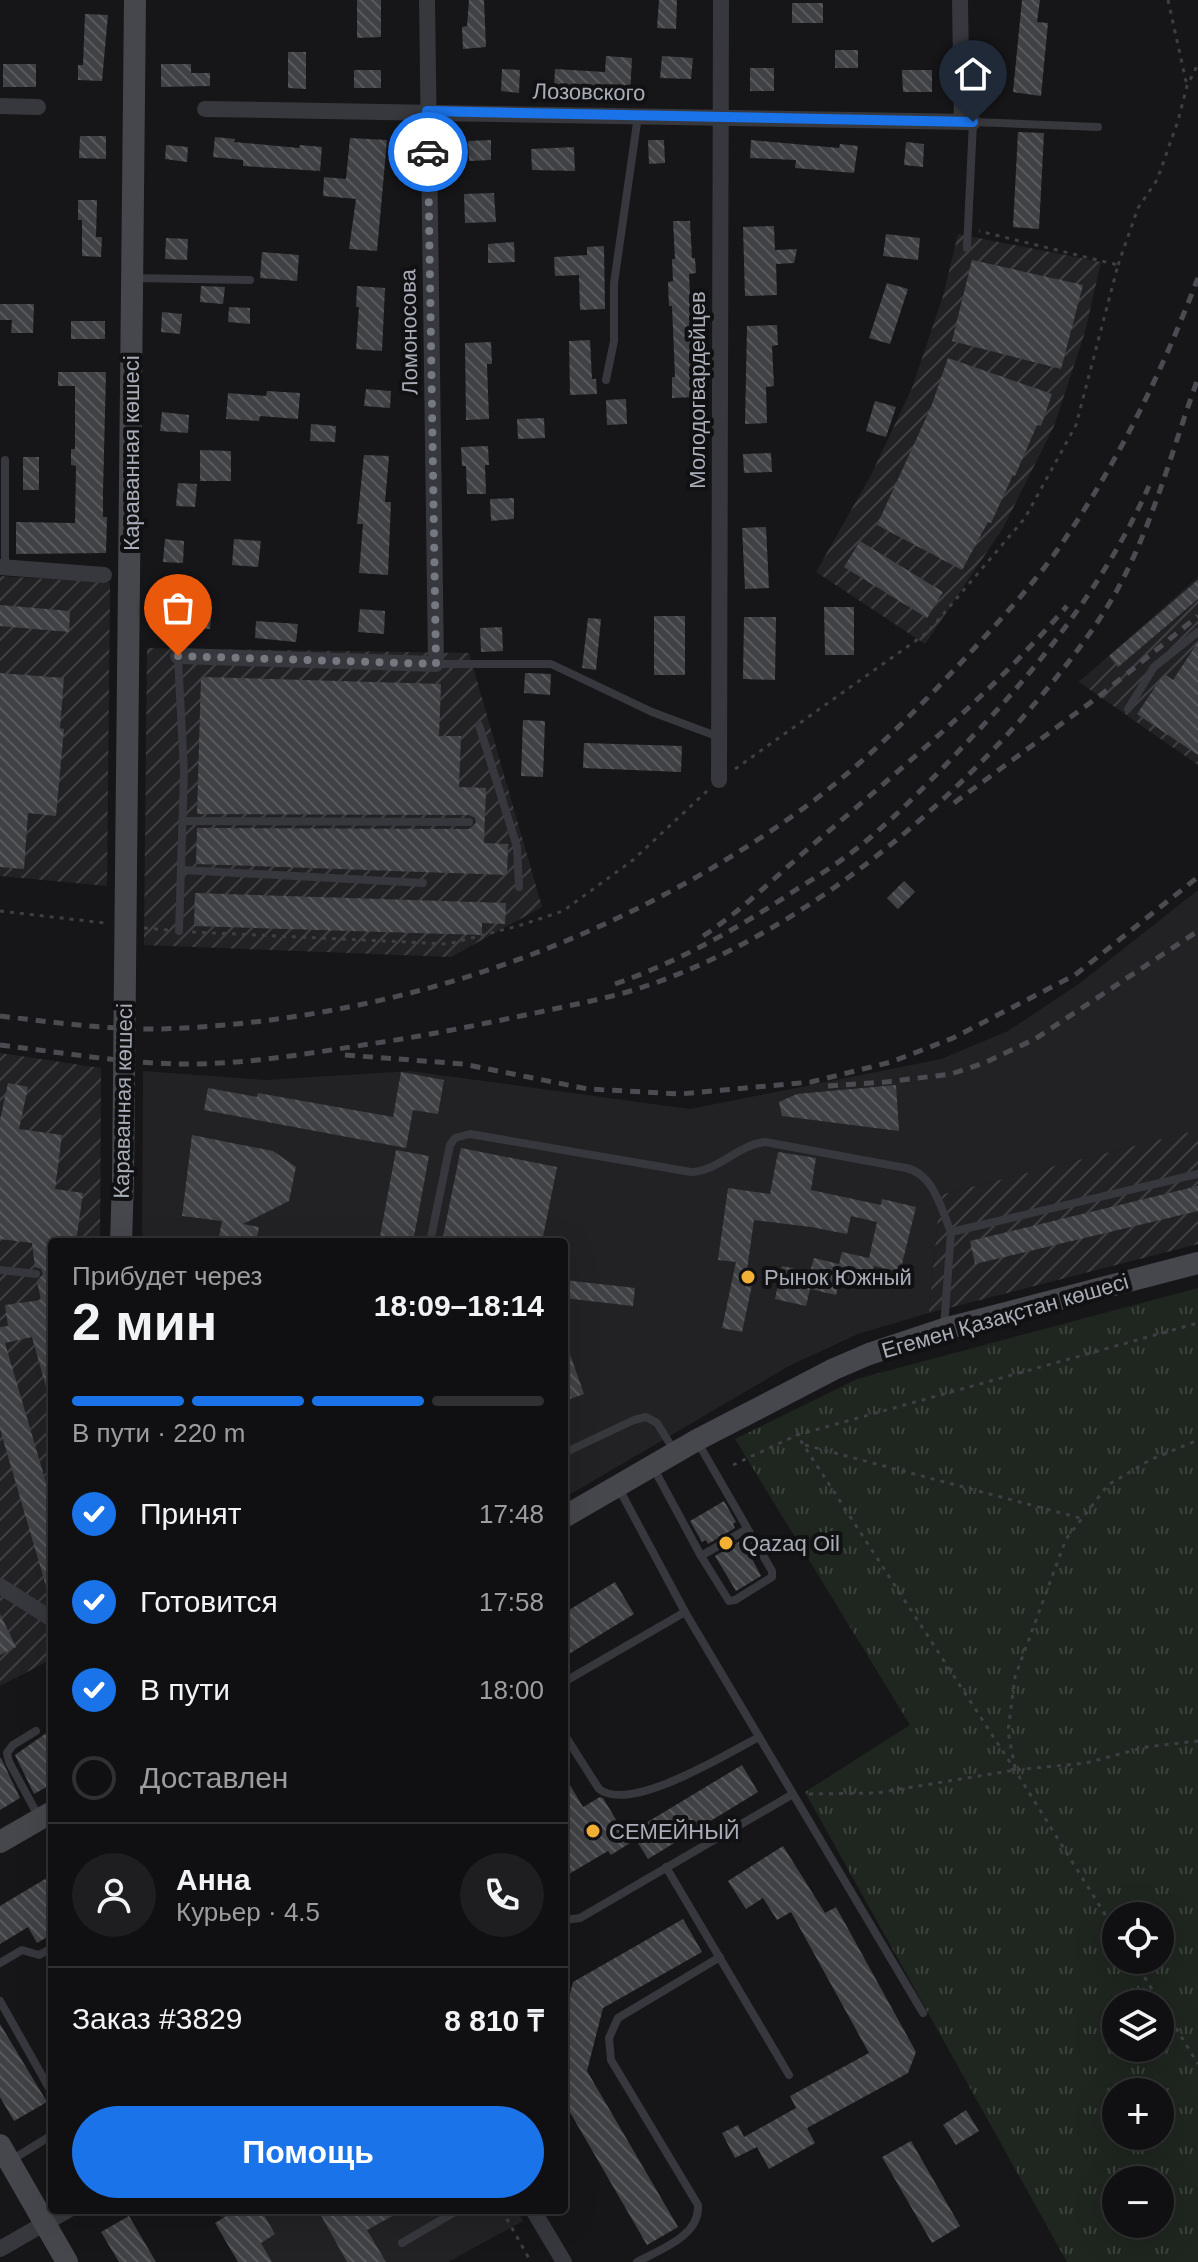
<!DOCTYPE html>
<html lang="ru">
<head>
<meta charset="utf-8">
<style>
	body { margin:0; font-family:Helvetica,sans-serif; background:#1e1e20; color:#f1f3f6; height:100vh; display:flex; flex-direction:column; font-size:30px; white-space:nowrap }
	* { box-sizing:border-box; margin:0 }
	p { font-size:26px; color:#9c9d9f }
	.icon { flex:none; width:44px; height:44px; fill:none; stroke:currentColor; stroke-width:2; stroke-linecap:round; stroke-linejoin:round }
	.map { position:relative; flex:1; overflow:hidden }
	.side { position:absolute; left:48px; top:1238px; width:520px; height:976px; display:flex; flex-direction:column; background:#101012; border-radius:8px; box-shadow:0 8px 32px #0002,0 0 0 2px #303032 }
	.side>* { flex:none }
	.tools { position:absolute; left:1102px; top:1902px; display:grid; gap:16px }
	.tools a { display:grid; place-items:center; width:72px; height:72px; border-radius:50%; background:#101012; box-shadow:0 8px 32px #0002,0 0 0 2px #303032; font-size:40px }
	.pin { position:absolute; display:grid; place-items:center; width:68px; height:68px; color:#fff; margin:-82px -34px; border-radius:50% 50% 50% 0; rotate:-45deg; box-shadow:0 0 8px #0007 }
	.pin .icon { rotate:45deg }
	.courier { position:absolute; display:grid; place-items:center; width:80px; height:80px; margin:-40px; border:6px solid #1a73e8; border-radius:50%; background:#fff; color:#222; box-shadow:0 2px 10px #0007 }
	.headline em { font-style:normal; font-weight:700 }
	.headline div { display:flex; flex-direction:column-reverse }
	.headline { display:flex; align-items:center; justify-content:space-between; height:136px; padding:0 24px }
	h1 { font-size:52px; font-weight:700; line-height:60px }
	.bar { display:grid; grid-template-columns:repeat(4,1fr); gap:12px 8px; align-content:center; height:96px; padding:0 24px }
	.bar i { height:10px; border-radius:6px; background:#303032 }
	.bar .current { background:#1a73e8 }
	.bar p { grid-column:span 4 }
	.line { display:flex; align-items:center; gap:20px; padding:0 24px; border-top:2px solid #303032 }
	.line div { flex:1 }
	.round { display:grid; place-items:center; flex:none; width:84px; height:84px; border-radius:42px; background:#1e1e20 }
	ol { padding:0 24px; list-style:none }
	li { display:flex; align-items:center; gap:24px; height:88px }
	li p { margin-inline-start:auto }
	li .icon { padding:8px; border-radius:50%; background:#1a73e8; color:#fff; stroke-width:4 }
	li:last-child { color:#9c9d9f }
	li i { width:44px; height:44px; border:4px solid #303032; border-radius:50% }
	.primary-button { display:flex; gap:16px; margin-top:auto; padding:16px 24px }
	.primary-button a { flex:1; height:92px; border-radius:48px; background:#1a73e8; color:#fff; font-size:32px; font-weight:700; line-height:92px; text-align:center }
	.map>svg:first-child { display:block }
</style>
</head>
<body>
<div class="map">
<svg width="1198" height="2262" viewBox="0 0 1198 2262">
	<defs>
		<pattern id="industrial-furrows" width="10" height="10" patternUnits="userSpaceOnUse" patternTransform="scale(2)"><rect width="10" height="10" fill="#222225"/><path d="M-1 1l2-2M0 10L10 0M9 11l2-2" fill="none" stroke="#3f3f43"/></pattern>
		<pattern id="grass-tufts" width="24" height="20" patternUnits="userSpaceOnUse" patternTransform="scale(2)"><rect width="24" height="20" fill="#1e261f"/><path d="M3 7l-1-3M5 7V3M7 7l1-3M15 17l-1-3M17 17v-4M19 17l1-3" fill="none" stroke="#3c433d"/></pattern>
		<pattern id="building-back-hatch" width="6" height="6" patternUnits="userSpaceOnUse" patternTransform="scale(2)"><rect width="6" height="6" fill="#404145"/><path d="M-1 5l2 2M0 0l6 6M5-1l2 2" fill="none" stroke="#595a5e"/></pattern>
	</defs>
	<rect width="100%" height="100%" fill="#161618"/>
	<!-- built -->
	<g fill="#222225">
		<path d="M1198,890v240l-258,65 -11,118 -71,21 -69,32 -225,132v-256h-422l1,-171 122,9 145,-9 280,38 251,-50 67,-28 72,-48z"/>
		<path d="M217,2210h300l6,11 -75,41h-200z"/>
	</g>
	<!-- industrial -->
	<g fill="url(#industrial-furrows)">
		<path d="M958,234l143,28 -16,70 -31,94 -51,102 -78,116 -109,-72 55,-97 41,-87 31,-92z"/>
		<path d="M0,576l110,7 -3,303 -107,-10z"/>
		<path d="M1198,577v188l-119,-83z"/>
		<path d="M147,648l322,5 73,254 -91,50 -307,-12z"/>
		<path d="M0,1053l101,15 -1,174h-48v417l-52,27z"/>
		<path d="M1198,1130v114l-269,69 11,-118z"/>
	</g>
	<!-- grass -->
	<path fill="url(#grass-tufts)" fill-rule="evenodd" d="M1198,1288v974h-131l-262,-470 105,-67 -175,-286 122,-60zM1116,1916h44v44h-44zM1116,2004h44v44h-44zM1116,2092h44v44h-44zM1116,2180h44v44h-44z"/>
	<!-- building -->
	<g fill="url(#building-back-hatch)">
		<path d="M357,0h24v37l-24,1z"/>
		<path d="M469,0h15l2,47 -23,2 -1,-22 5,-1z"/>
		<path d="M659,0h18l-1,29 -19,-1z"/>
		<path d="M1022,0h18l-3,22 11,1 -7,73 -28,-4z"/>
		<rect x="792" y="3" width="31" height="20"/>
		<path d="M85,14l23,1 -6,66 -24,-1v-15h5z"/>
		<rect x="835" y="50" width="23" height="18"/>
		<path d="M288,52h18v37l-18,-1z"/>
		<path d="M606,56l26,2 -2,36 -76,-6 1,-19 50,3z"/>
		<path d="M662,56l31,2 -2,21 -31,-1z"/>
		<rect x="3" y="64" width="33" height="23"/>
		<path d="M161,64h30v9h19v13l-49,1z"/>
		<rect x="750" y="68" width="24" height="23"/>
		<path d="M502,69l18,1 -1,23 -18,-2z"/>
		<rect x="354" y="70" width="27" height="18"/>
		<path d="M902,70h30v22h-29z"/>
		<path d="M1018,132l26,1 -5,96 -26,-2z"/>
		<path d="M80,136h26v23l-27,-1z"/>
		<path d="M215,137l20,2 -1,3 65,6 1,-3 22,2 -2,24 -77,-5v-6l-30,-3z"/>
		<path d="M350,138l37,2 -10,111 -28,-2 7,-50 -33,-3 1,-19 22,2z"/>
		<path d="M491,140v20l-22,1 -1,-20z"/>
		<path d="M648,140h16l1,23 -16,1z"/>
		<path d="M751,140l88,8 1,-4 18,2 -4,27 -59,-5 1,-8 -46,-2z"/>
		<path d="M906,142l18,2 -1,23 -19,-2z"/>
		<path d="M166,145l22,2 -1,15 -22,-3z"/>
		<path d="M574,147l1,24 -43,-1 -1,-21z"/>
		<path d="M494,193l2,29 -31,1 -1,-29z"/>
		<path d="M78,200h19l-1,37h6l-1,20 -19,-1v-36h-4z"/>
		<path d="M673,221h17l2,37h3l1,15 -7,1 6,123 -23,1v-21h3l-3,-71h-3l-1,-24 5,-1 -1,-22h3z"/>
		<path d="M774,226l1,24 22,-1 -3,14 -18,1 1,31 -32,1 -2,-69z"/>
		<path d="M886,234l34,4 -2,22 -35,-4z"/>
		<path d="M166,238l22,1 -1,21 -22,-1z"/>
		<path d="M514,242l1,20 -27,1v-19z"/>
		<path d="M604,246l1,63 -25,1 -1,-35 -24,1 -1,-19 33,-2v-8z"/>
		<path d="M262,252l37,3 -2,26 -37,-3z"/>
		<path d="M972,260l111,25 -22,84 -109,-28z"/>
		<path d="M887,283l21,6 -18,55 -21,-6z"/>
		<path d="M201,286l24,1 -2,17 -23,-2z"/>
		<path d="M357,286l28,2 -3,63 -26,-2 3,-42h-3z"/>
		<path d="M0,304h34l-1,29h-22l1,-13h-12z"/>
		<path d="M229,307l21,1v16l-22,-2z"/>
		<path d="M162,312l20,2 -2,20 -19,-2z"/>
		<rect x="71" y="321" width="34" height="18"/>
		<path d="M777,325l1,20 -6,1 2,40 -8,1 1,36 -22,1 2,-98z"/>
		<path d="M590,340l2,39h4l1,15 -27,1 -1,-54z"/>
		<path d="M491,342l1,22h-5l2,55 -23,1 -1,-77z"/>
		<path d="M948,358l104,36 -11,32 -4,-1 -22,51 -2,-1 -22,48 -3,-1 -26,48 -85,-45 54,-118z"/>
		<path d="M58,372h48l-3,120v25h4l-1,36 -90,1v-32l59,1 1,-57 -5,-1v-16h4v-63h-17z"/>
		<path d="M366,389l25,2 -1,17 -26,-2z"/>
		<path d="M267,391l33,2 -2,26 -38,-3 -1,5 -33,-2 2,-26 38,3z"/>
		<path d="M626,399l1,25 -20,1 -1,-25z"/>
		<path d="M875,401l21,6 -10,30 -20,-6z"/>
		<path d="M162,412l27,3 -1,18 -28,-2z"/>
		<path d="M544,418l1,20 -27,1 -1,-20z"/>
		<path d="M311,424l25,2 -1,16 -25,-1z"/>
		<path d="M488,446l1,19h-4l1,29h-19l-1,-28h-4l-1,-19z"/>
		<path d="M200,450l31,1v30h-31z"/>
		<path d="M771,453l1,19 -28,1 -1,-19z"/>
		<path d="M364,455l25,1 -4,46h6l-3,73 -29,-2 4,-49h-6z"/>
		<rect x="23" y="457" width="16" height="33"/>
		<path d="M178,483l19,1 -2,23 -19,-1z"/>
		<path d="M514,498v21l-23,2 -1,-22z"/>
		<path d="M766,527l3,61 -24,1 -3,-61z"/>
		<path d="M165,539l19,2 -1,22 -20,-1z"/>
		<path d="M234,539l27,2 -3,26 -26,-2z"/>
		<path d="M860,541l83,51 -16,26 -83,-51z"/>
		<path d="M1198,580v19l-80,68 -9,-11z"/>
		<path d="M178,604l34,3 -2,22 -34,-2z"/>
		<path d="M0,605l70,6 -1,21 -69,-6z"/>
		<path d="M824,607h30v48h-29z"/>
		<path d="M360,609l25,2 -1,23 -26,-2z"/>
		<rect x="654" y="616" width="31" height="59"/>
		<path d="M744,617h32l-1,63 -32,-1z"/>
		<path d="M588,618l13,1 -5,51 -14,-2z"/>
		<path d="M256,621l42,3 -2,18 -41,-4z"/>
		<path d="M502,627l1,24 -22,1 -1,-24z"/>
		<path d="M1198,642v113l-61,-41 27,-40 9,6z"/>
		<path d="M0,673l64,5 -4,50 4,1 -8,87 -28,-3 -4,56 -24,-2z"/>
		<path d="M525,673l26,1 -1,21 -26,-2z"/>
		<path d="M201,677l240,7 -2,52h22l-2,51 27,1 -2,55 24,1 -1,31 -311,-11 1,-36 272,1 7,-6 -1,-5 -6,-3 -272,-1z"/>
		<path d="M523,720l22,1 -2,56 -22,-1z"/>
		<path d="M584,743l98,3 -1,26 -98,-4z"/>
		<path d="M904,881l11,11 -17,17 -11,-11z"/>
		<path d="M195,893l311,10 -1,21 -23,-1v12l-288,-9z"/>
		<path d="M401,1072l43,8 -6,34 -25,-4 -7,38 -202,-38 4,-22 49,9 1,-4 135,24z"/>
		<path d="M8,1083l20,4 -9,42 43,6 -7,54 28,4 -7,49h-24v91l-4,1 4,14v46h-4l-16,-57 -27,6 47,160v90h-4l-48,-164v-102l8,-1 -3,-21 36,-5 -4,-19 6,-7 -2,-5 -6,-2 -3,-24 -32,-4v-119z"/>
		<path d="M896,1085l3,46 -117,-15 -3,-14 18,-8z"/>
		<path d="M192,1135l81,16 23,16 -7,34 -46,23 16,3 -3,15h-38l4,-21 -40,-5z"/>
		<path d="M461,1148l96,19 -15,75h-100z"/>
		<path d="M396,1150l33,6 -16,86h-34z"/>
		<path d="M778,1152l38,6 -5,32 70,15 1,-6 34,8 -16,65 -26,-6 -6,22 -29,-7 -3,14 -26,-6 -4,17 -31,-7 7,-33 28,6 4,-14 25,6 3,-12 27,6 8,-36 -26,-6 -4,18 -36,-7 -57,-7 -9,64 7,1 -10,47 -20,-4 14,-66 -18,-2 10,-72 42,6z"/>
		<path d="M1198,1186v25l-223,53 -5,-23z"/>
		<path d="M564,1280l71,8 -2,18 -69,-8z"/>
		<path d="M566,1343l18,51 -20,7v-57z"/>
		<path d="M724,1501l12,21 -3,2 2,4 -27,16 -2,-4 -4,2 -12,-21z"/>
		<path d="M742,1540l19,36 -25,15 -21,-35z"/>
		<path d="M615,1582l19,32 -70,43v-44z"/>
		<path d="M0,1614l16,33 -16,8z"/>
		<path d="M52,1729v55l-18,10 -19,-39z"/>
		<path d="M1,1758l19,40 -20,12v-52z"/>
		<path d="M742,1765l16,27 -110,67 -17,-27z"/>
		<path d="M564,1775l19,32 17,-10 3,1 27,45 -19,12 -3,-4 -44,26z"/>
		<path d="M783,1846l42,67 11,-6 80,145 -8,21 -101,55 8,15 -46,26 -12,-22 -22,11 -13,-25 16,-8 6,12 52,-29 -6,-12 79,-43 -78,-141 -14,8 -14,-22 -17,11 -18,-28z"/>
		<path d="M45,1879l7,11v44l-15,9 -9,-16 -28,17v-38z"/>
		<path d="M683,1919l19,33 -99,56 -16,63 91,156 -31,18 -83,-143v-84l9,-36z"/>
		<path d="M0,2024l47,78 -33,19 -14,-24z"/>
		<path d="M966,2110l13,21 -23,14 -13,-20z"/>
		<path d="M911,2141l49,85 -28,17 -50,-86z"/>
		<path d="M236,2210h25l14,24 -14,9 11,19h-34l-23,-39z"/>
		<path d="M318,2210h85l-36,20 19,32h-39z"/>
		<path d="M129,2216l27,46h-37l-18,-30z"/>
	</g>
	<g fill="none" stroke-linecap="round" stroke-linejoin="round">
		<!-- path -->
		<g stroke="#3d3f44" stroke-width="3" stroke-dasharray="4 6" stroke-linecap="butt">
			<path d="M1168,0l19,86"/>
			<path d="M1118,265l20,-57 19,-28 21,-59 9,-35 11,-22"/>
			<path d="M735,769l193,-137 97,-114 51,-93 42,-160 -139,-34"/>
			<path d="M0,911l105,12"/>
			<path d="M144,928l24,2"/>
			<path d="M192,932l256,12 70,-18 45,-15 70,-51 74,-69"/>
			<path d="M805,1445l275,73"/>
			<path d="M733,1465l64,-30"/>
			<path d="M1015,1768l-7,-37 7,-54 51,-138 42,-54 42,-25 48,-20"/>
			<path d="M809,1794l68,-1 138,-23 71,-7 60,-16 52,-6"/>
			<path d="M1116,1932l-101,-162 -218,-335 401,-112"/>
			<path d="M1134,1960l64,104"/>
			<path d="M502,2210l29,52"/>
		</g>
		<!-- lane -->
		<g stroke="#37383d" stroke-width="8">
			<path d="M967,248l6,-126 125,5"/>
			<path d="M133,278l117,2"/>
			<path d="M606,380l8,-39v-58l24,-167"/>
			<path d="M5,460v107"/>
			<path d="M178,657l6,115 -5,159"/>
			<path d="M436,664h115l101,48 67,25"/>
			<path d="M1128,709l26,-42 44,-35"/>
			<path d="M479,725l38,122 2,40"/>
			<path d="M183,821l286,1"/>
			<path d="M183,870l240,13"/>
			<path d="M430,1242l20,-97 5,-7 15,-4 221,38c28,-1 46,-27 74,-30l141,26c28,6 35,41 45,64"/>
			<path d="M0,1270l36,4"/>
			<path d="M944,1328l7,-96 247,-58"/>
			<path d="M697,1441l75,130v6l-37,23 -6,1 -28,-45"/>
			<path d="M564,1453l70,-33 12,-3 11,6 18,29"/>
			<path d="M653,1467l48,89 46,-27"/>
			<path d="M618,1487l67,125 238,401"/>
			<path d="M564,1682l121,-70"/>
			<path d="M36,1731l-23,14 -6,8 2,9 31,57"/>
			<path d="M564,1734l35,55c31,25 129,-36 160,-52"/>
			<path d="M666,1867l123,208"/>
			<path d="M564,1920l16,-2 213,-124"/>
			<path d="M0,1963l22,-13 17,5 13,-7"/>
			<path d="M0,2001l52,92"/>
			<path d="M10,2161l42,-26"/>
			<path d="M402,2243l56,-33"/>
			<path d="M637,2262c24,-13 63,-26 61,-57l-87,-145 -2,-22 9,-20 102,-61"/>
		</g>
		<!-- street -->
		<g stroke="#37383d" stroke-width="16">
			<path d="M960,0l2,122"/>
			<path d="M0,106l38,1"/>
			<path d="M205,109l768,13"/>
			<path d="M0,567l104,8"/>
			<path d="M178,656l258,8 -9,-664"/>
			<path d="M719,780l2,-780"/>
			<path d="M0,1586l52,33"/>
			<path d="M533,2210l31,52"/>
			<path d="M0,2249l68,-39"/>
		</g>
		<!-- secondary -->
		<g stroke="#45474d" stroke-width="22">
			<path d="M126,871l9,-871"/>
			<path d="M121,1242l2,-62"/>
			<path d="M564,1517l133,-77 137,-71 35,-15 75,-25 254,-66"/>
			<path d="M0,1842l52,-30"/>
			<path d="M0,2145l67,117"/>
		</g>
		<!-- rail -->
		<g stroke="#4a4c52" stroke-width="5" stroke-dasharray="10 8" stroke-linecap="butt">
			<path d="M954,803l148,-109 96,-78"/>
			<path d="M703,936c40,-26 76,-63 113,-94 87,-75 176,-149 251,-236"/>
			<path d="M615,984c65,-23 124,-56 182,-95 26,-16 52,-33 75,-53 35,-30 67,-64 99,-98 71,-74 136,-158 178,-252"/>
			<path d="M0,1016c60,7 122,16 183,12 223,-12 437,-88 618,-218 61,-44 117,-101 168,-156 31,-34 63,-68 89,-105 59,-84 103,-175 140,-271"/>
			<path d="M0,1045c60,7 120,18 180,19 68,1 136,-12 203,-22 58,-9 114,-21 171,-33 32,-7 64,-13 95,-24 146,-50 288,-166 387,-283 27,-32 54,-66 76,-103 39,-67 59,-146 85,-218"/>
			<path d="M345,1055l118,9 125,25 92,5 131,-12 80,-20 62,-24 122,-63 123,-98"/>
			<path d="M828,1086l58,-4 65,-8 33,-11 51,-24 163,-108"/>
		</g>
		<!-- secondary-bridge -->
		<path stroke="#45474d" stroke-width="22" d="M123,1180l3,-309"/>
	</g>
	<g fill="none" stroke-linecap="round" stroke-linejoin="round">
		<!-- done -->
		<path stroke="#757880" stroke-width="8" stroke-dasharray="0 14.4" d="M178,656l258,8 -8,-512"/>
		<!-- route -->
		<path stroke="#1a73e8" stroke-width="10" d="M428,152l-1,-41 546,11"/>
	</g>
	<!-- markers -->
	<g fill="#f2b134" stroke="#111113" stroke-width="3">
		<circle cx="748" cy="1277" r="8"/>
		<circle cx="726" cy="1543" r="8"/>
		<circle cx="593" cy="1831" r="8"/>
	</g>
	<g text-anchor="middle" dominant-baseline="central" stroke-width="8" stroke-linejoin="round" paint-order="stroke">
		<!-- street labels -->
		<g font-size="22" fill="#a8adb8" stroke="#111113">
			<text transform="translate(589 92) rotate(1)">Лозовского</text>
			<text transform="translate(409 332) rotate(-91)">Ломоносова</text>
			<text transform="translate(697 390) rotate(-90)">Молодогвардейцев</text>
			<text transform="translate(131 453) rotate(-90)">Караванная көшесі</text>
			<text transform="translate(123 1101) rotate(-89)">Караванная көшесі</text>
			<text transform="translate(1005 1316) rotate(-16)">Егемен Қазақстан көшесі</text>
		</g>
		<!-- poi labels -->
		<g font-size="22" fill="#a8adb8" stroke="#111113" text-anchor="start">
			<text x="764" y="1277">Рынок Южный</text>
			<text x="742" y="1543">Qazaq Oil</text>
			<text x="609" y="1831">СЕМЕЙНЫЙ</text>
		</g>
	</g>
</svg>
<div class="tools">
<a><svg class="icon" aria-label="locate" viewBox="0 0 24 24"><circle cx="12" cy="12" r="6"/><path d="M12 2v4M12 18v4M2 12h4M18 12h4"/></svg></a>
<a><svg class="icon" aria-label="layers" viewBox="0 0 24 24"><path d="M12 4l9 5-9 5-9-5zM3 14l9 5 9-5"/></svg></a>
<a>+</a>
<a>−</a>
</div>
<div class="pin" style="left:178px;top:656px;background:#ea580c"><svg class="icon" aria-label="bag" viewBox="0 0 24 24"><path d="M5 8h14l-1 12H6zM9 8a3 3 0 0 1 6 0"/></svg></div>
<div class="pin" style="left:973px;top:122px;background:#1f2937"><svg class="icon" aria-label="home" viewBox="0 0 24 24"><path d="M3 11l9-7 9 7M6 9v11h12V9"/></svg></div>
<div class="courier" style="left:428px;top:152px"><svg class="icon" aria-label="car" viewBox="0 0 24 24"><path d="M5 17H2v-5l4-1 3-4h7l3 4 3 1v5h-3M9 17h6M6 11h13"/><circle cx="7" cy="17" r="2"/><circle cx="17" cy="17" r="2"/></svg></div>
<section class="side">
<div class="headline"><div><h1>2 мин</h1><p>Прибудет через</p></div><em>18:09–18:14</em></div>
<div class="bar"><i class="current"></i><i class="current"></i><i class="current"></i><i></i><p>В пути · 220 m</p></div>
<ol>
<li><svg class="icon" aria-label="check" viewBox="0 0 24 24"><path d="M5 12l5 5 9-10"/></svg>Принят<p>17:48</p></li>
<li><svg class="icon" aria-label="check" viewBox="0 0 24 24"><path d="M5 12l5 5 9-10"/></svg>Готовится<p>17:58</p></li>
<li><svg class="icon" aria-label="check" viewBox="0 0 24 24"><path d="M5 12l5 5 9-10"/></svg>В пути<p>18:00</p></li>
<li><i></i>Доставлен</li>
</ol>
<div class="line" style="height:144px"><a class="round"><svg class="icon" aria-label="person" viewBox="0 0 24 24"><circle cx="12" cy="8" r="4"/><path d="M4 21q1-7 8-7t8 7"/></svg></a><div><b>Анна</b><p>Курьер · 4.5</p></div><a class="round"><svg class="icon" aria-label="phone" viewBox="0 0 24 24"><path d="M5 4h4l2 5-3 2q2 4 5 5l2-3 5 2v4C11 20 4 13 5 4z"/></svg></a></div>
<div class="line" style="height:104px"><div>Заказ #3829</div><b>8 810 ₸</b></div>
<div class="primary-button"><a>Помощь</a></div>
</section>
</div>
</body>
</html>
